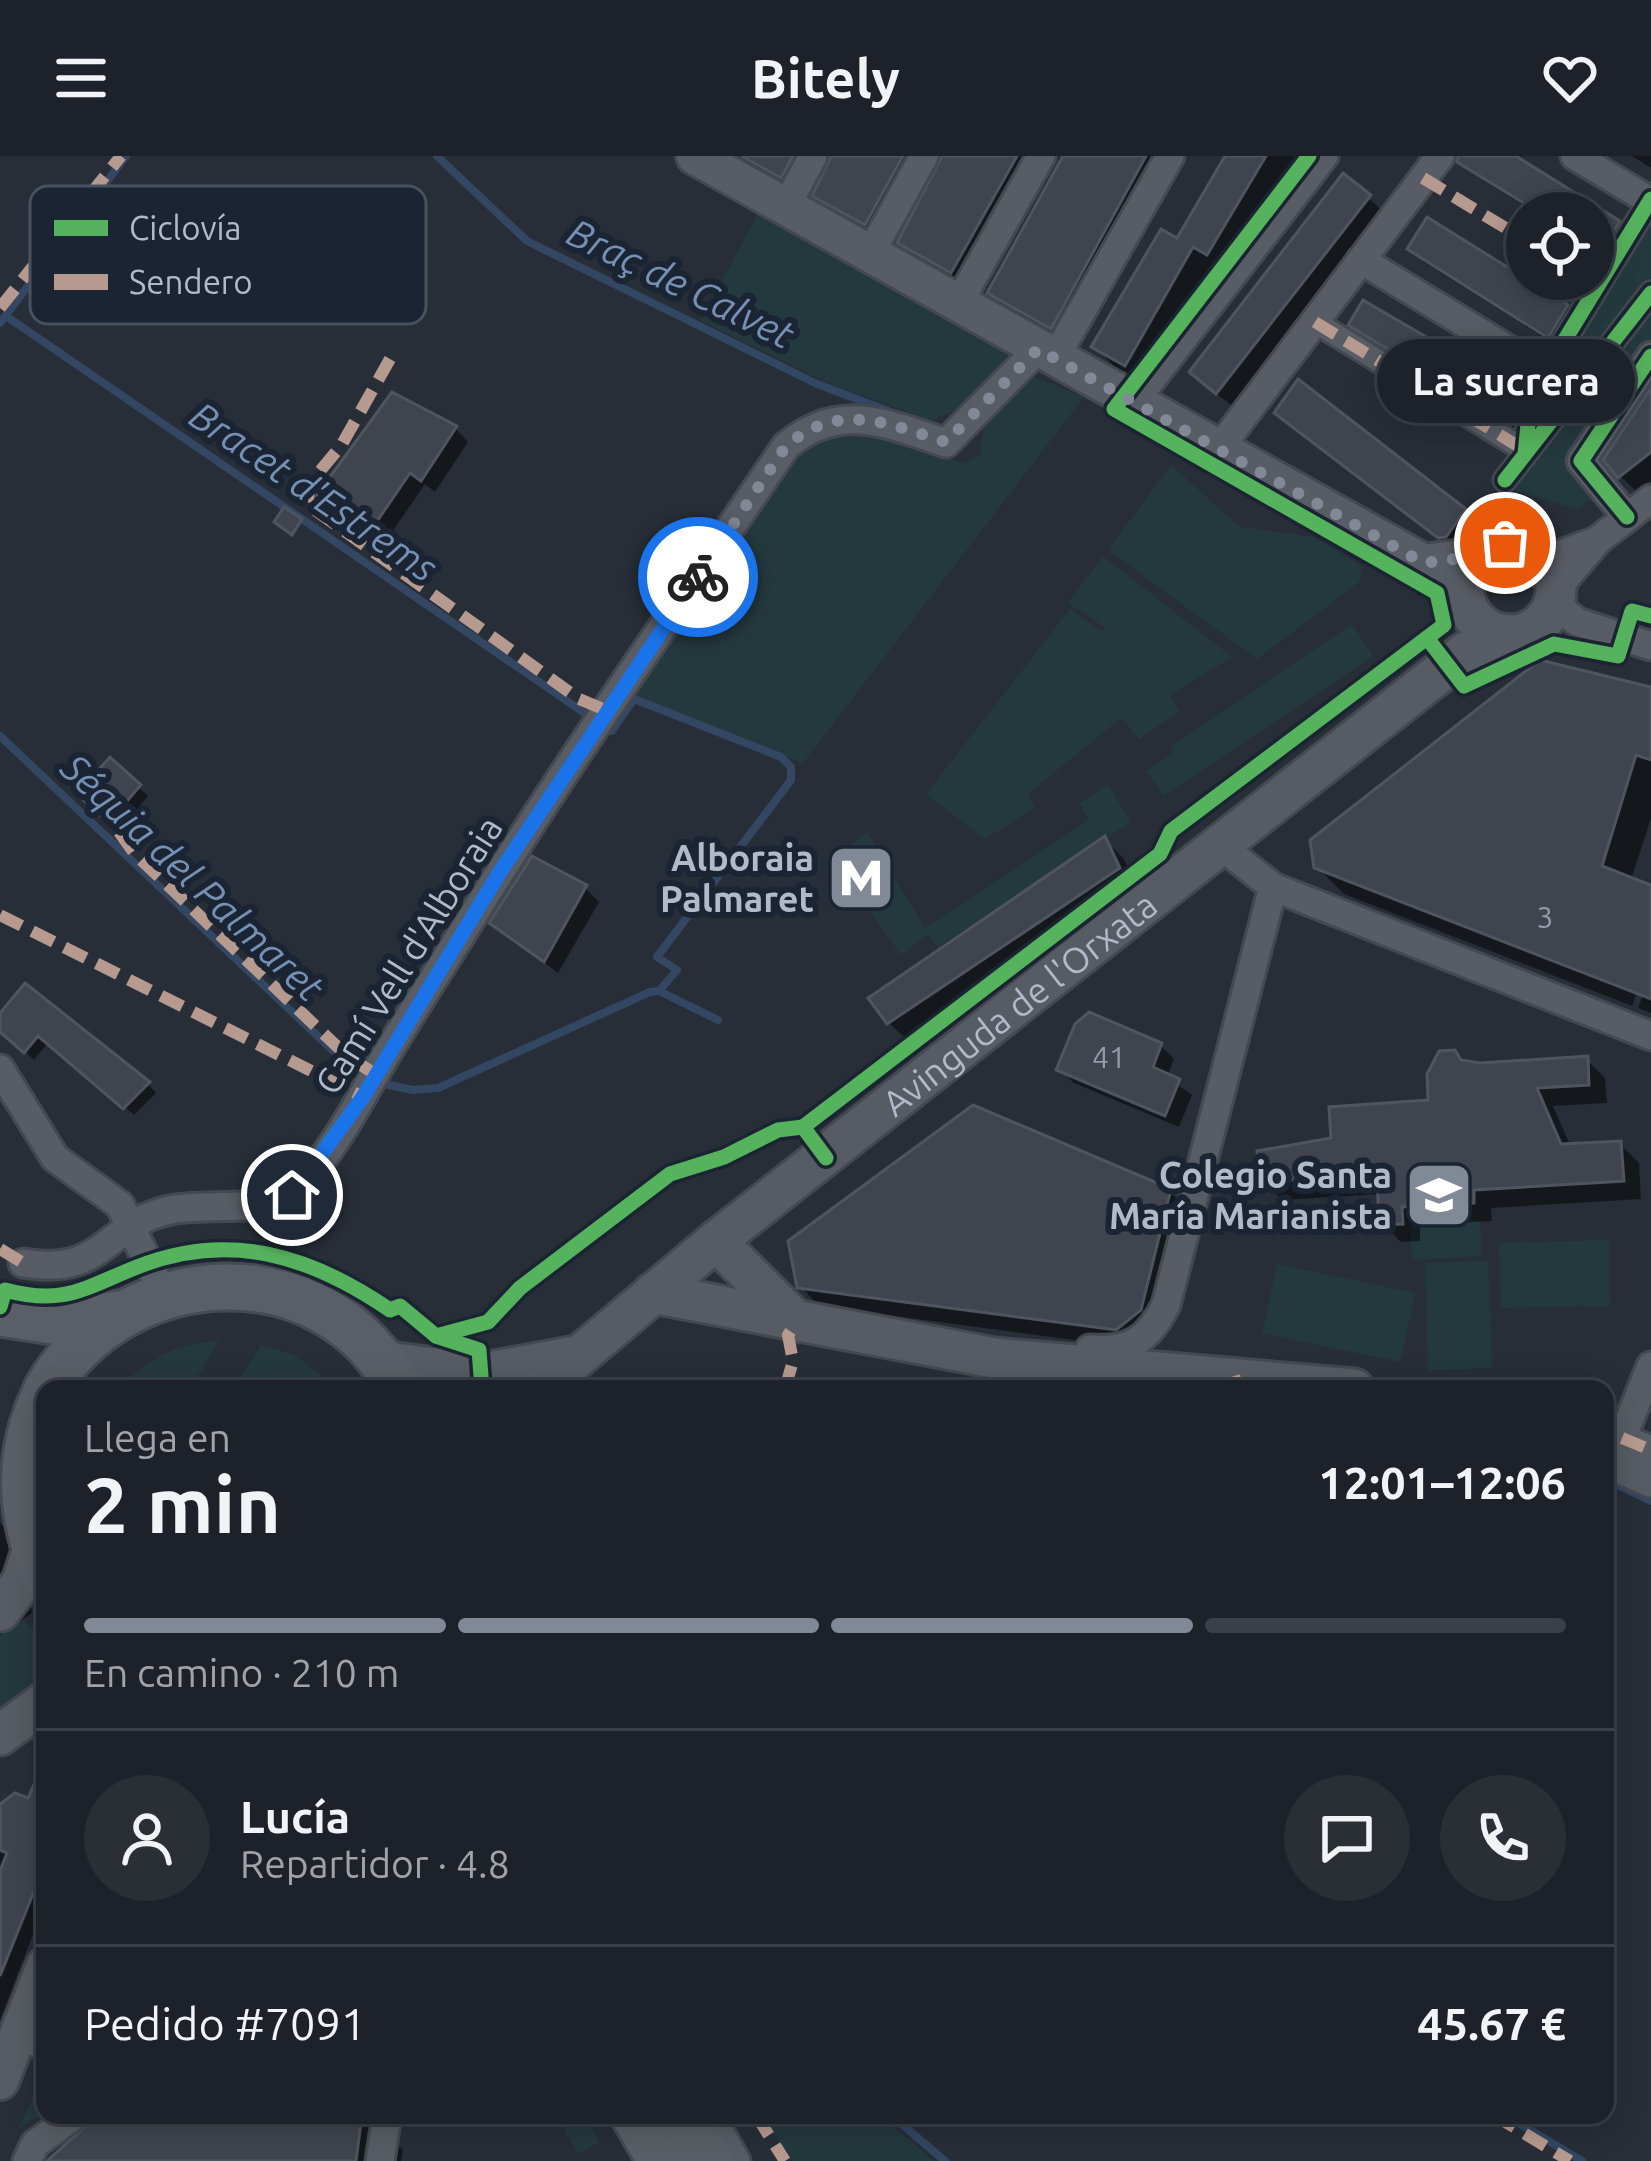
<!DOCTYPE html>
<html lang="es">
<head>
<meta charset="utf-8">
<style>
	body { margin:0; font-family:Ubuntu,sans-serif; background:#2a2f36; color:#f1f3f6; height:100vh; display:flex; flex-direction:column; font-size:45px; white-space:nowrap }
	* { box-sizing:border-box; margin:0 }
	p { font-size:39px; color:#a0a4a8 }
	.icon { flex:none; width:66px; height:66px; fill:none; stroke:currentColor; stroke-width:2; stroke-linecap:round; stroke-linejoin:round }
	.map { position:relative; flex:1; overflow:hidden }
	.drawer { position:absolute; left:36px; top:1224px; width:1578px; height:744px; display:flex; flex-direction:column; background:#1d222a; border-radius:24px; box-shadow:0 6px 30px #0003,0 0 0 3px #3b3f47 }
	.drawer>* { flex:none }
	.buttons { position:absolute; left:1506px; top:36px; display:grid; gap:24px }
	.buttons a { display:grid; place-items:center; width:108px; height:108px; border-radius:50%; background:#1d222a; box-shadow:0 6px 30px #0003,0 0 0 3px #3b3f47; font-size:60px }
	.pin { position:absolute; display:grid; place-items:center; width:102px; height:102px; color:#fff; margin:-51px; border:6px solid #fff; border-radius:50%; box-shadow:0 3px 12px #0007 }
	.courier { position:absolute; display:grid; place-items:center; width:120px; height:120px; margin:-60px; border:9px solid #1a73e8; border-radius:50%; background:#fff; color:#222; box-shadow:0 3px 15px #0007 }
	.bubble { position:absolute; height:84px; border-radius:42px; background:#1d222a; box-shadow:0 6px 30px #0003,0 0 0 3px #3b3f47; font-size:39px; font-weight:600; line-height:84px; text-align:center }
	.overview em { font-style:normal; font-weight:600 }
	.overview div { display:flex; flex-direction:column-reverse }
	.overview { display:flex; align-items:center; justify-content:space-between; height:204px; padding:0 48px }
	h1 { font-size:78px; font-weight:600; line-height:90px }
	.bar { display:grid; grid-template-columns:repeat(4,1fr); gap:18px 12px; align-content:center; height:144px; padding:0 48px }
	.bar i { height:15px; border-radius:9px; background:#3b3f47 }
	.bar .selected { background:#818996 }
	.bar p { grid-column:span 4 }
	.line { display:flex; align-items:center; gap:30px; padding:0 48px; border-top:3px solid #3b3f47 }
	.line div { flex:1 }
	.round { display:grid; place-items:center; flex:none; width:126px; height:126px; border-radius:63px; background:#2a2f36 }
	header { display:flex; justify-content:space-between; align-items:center; height:156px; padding:0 48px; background:#1d222a; font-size:54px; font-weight:600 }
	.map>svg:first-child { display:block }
</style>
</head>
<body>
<header><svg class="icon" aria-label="menu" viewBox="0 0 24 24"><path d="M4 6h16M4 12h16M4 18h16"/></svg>Bitely<svg class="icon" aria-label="heart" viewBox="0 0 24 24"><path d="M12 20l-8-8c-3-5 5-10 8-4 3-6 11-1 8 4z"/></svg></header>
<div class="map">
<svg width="1651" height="2005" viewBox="0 0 1651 2005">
	<rect width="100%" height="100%" fill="#272e38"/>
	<!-- green -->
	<g fill="#24393e">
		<path d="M1651,27v163l-79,112 27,37 -22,14 -58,-17 -25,-19 22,-29 77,-166z"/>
		<path d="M759,55l252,141 -54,57 -25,12 -104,-38 -127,-62z"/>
		<path d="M1029,219l55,22 -281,366 -168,-67 151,-232 35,-32 41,-1 100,32 18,-7 4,-32z"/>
		<path d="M1171,309l69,62 75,10 48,30 -4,15 -102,77 -149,-109z"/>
		<path d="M1103,400l129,101 -62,38 10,17 -41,27 -18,-21 -93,76 7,14 -50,31 -59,-45 144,-185 32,22 4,-3 -38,-25z"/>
		<path d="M1352,468l21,32 -209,140 -18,-25 28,-19 -3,-6z"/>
		<path d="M1108,629l23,37 -193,125 -10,-12 -27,20 -67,-95 33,-28 58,96 164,-109 -10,-16z"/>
		<path d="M1480,1064l2,36 -70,4 -2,-36z"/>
		<path d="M1609,1084l1,66 -109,2 -2,-65z"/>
		<path d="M1488,1105l4,107 -64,2 -3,-107z"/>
		<path d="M1277,1108l138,29 -15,69 -138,-29z"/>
		<path d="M219,1185l-29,48h-64l-1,-7c27,-26 57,-39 94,-41z"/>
		<path d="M261,1189l33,10 27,20 -12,14h-76z"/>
		<path d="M24,1464l21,22v37l-45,33v-78z"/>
		<path d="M45,1916v41l-26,15z"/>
		<path d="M556,1959h28l16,27 -22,12z"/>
		<path d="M762,1959h117l55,46h-141z"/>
	</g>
	<!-- shadow -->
	<g fill="#0007">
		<path d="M729,0h317l-75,134 -52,-29 -19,-19 46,-83 -18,5 -43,78 -50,-28 -19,-19 17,-36h-12l-21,36z"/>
		<path d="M1066,0h109l-105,189 -61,-34 -19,-19z"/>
		<path d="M1228,0h67l-68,115 -14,-7 -68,119 -31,-17 -19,-19 84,-105z"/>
		<path d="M1475,0h36l107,67 14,14 -16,26 -23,-15v-35h-57l-53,-33 -14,-14z"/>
		<path d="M1632,0h19v12z"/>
		<path d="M1344,21l39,34 -152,194 -25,-19z"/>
		<path d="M1428,65l139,86 13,14 -17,29 -139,-88 -13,-14z"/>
		<path d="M1352,168l163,69 14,13 -14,23z"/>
		<path d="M1651,238v87l-14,11 -17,-16z"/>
		<path d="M1292,270l172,85 14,14 -23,26z"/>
		<path d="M455,272l13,14 -33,50 -10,-8 -41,60 -64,-49z"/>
		<path d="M1651,535v127l-20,62 20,8v69l-19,49 -288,-112 -27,-27z"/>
		<path d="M110,606l38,34 -29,33 -38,-35z"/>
		<path d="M1105,684l19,19 13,28 -229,154 -19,-18z"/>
		<path d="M585,732l14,14 -41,71 -65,-50z"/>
		<path d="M1651,818v39l-13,-5z"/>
		<path d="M26,831l122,97 8,9 -22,22 -85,-73 -15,18 -34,-32v-10z"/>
		<path d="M1160,889l14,14 -7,18 25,18 -13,32 -105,-44 -14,-14z"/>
		<path d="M1586,903l19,19 2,25 -54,3 18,41 49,-3 19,19 2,36 -150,9 1,13 -72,4v16l-19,1 -19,-19 -1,-29 -99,6 -19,-19 72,-41 97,-37 32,-40z"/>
		<path d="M1169,1035l19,19 -29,119 -26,19 -314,-42 -19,-20z"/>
		<path d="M0,1367l22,22 10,68 -32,22z"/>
		<path d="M45,1609v138l-45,117v-213l30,-5z"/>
		<path d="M103,1959h264l36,35 -2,11h-351z"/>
		<path d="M1526,1959h22l-6,11z"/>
	</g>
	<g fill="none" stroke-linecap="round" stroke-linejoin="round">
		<!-- stream -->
		<g stroke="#334662" stroke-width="8">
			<path d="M437,0l90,85 290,143 74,28"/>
			<path d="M6,160l583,400"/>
			<path d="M0,167l126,-167"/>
			<path d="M612,575l22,-32 147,58 10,10v13l-134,177 20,13 -18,21"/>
			<path d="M0,580l345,326"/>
			<path d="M389,929l24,5 25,-2 212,-96 9,-1 59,29"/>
			<path d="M1605,1323l46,22"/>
			<path d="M891,1959l54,46"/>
			<path d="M1505,1959l77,46"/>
		</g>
	</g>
	<!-- building -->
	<g fill="#3f444e" stroke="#4f555f" stroke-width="3">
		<path d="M741,0h52l-12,22z"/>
		<path d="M831,0h72l-38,69 -53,-29z"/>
		<path d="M942,0h75l-66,117 -54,-30z"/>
		<path d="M1063,0h83l-95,173 -64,-36z"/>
		<path d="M1225,0h41l-59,99 -14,-8 -68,119 -34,-19 70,-118 16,9z"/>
		<path d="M1458,0h58l104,65 -27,44v-52h-53l-83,-51z"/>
		<path d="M1343,17l28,22 -155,199 -27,-22z"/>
		<path d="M1427,61l141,88 -20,33 -141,-89z"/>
		<path d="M1363,144l154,90 -16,28 -153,-93z"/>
		<path d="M1298,223l168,130 -20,28 -8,1 -164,-125z"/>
		<path d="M1651,232v64l-33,26 -15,-18z"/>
		<path d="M392,236l65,34 -36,55 -11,-8 -41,60 -53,-37z"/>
		<path d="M284,351l18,12 -10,16 -18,-13z"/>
		<path d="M1540,504l111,27v73l-15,-5 -34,111 49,19v114l-337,-131 -4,-28z"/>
		<path d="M110,601l31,28 -33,38 -31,-29z"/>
		<path d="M1105,680l15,32 -233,156 -19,-26z"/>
		<path d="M532,700l55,29 -43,77 -55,-39z"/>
		<path d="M25,827l125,99 -27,27 -85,-73 -14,17 -24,-21v-19z"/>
		<path d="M1089,856l73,31 -9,24 27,12 -15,37 -109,-46 19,-46z"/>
		<path d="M1455,894l6,10 19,3 108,-7 1,29 -52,3 24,56 60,-3 3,40 -150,9v13l-72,4 1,17 -24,1 -2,-50 -117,7 -3,-31 74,-13 -2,-31 99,-7 -1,-26 12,-23z"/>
		<path d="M973,949l198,84 -30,121 -25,20 -319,-42 -9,-47z"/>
		<path d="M45,1603v105l-45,112v-105l7,-18 -7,-3v-46l15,-11 13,5z"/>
		<path d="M98,1959h264l-6,46h-309z"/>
	</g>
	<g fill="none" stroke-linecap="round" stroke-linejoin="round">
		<!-- pedestrian casing -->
		<g stroke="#444950" stroke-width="27">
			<g id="pedestrian">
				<path d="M1315,166l211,129"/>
				<path d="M1525,298l6,-59 120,-196"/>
				<path d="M1505,324l146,-187"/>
			</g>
		</g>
		<!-- minor casing -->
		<g stroke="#444950" stroke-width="33">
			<g id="minor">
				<path d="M1575,0l75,45"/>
				<path d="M786,51l27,-51"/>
				<path d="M870,98l54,-98"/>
				<path d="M1361,104l184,112"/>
				<path d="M958,148l83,-148"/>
				<path d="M1055,202l115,-202"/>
				<path d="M1134,246l190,-246"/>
				<path d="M1217,295l223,-295"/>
				<path d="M1627,361l-46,-56 70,-105"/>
				<path d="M1546,404l48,-18"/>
				<path d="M1557,432l41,-48 53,-41"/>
				<path d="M1554,447l23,19 74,24"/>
				<path d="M1221,690l52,41 378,149"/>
				<path d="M0,913l55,89 65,47 43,88"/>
				<path d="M23,1107c82,14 82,-39 147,-53 32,-7 103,3 124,-18 33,-32 60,-81 82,-120 34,-58 71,-114 106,-171 96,-154 202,-304 304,-455 53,-45 100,-23 160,-3l92,-94"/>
				<path d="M1090,1193c40,3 58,-9 76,-44l107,-418"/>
				<path d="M1651,1210l-29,72 29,12"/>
				<path d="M18,1883l27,5"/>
				<path d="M710,1959l26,46"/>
				<path d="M27,2005l8,-17 40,-29"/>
				<path d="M380,2005l7,-46"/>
			</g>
		</g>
		<!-- tertiary casing -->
		<g stroke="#444950" stroke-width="42">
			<g id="tertiary">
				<path d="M695,0l729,407 42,39"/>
				<path d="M1424,407l53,-7"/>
				<path d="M0,1925l45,-115"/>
			</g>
		</g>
		<!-- secondary casing -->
		<g stroke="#444950" stroke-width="45">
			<g id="secondary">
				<circle cx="1510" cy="433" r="46"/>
				<path d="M716,1085l81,81"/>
				<path d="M653,1137l341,65 360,31"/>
				<path d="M381,1205l98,13 91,-17"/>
				<path id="s1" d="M540,1233l176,-148 750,-589 42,-17"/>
				<path d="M1605,1300l46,21"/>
				<path d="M0,1455l22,-29 11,-34"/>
				<path d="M0,1579l45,-33"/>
			</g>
		</g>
		<!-- primary casing -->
		<g stroke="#454a53" stroke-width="51">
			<g id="primary">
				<path d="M0,1157l59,9 59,-8"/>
				<path d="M47,1233c76,-130 279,-142 352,0"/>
				<path d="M45,1238c-29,61 -26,120 0,181"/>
				<path d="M634,1959l27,46"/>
				<path d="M683,1959l26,46"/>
			</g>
		</g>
		<!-- pedestrian -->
		<use href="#pedestrian" stroke="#585d65" stroke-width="21"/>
		<!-- minor -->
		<use href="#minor" stroke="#585d65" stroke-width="27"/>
		<!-- tertiary -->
		<use href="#tertiary" stroke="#585d65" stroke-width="36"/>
		<!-- secondary -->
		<use href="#secondary" stroke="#575b63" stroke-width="39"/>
		<!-- primary -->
		<use href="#primary" stroke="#5a5f67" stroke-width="45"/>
		<!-- quiet -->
		<g stroke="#b69a8f" stroke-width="12" stroke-dasharray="24 12" stroke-linecap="butt">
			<path d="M1423,22l104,63"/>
			<path d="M0,152l121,-152"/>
			<path d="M1315,166l211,129"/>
			<path d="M390,203l-49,87 -32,38 -1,21 271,194 29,12"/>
			<path d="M119,676l16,22 212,202 28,18"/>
			<path d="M0,759l363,182"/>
			<path d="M0,1093l23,14"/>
			<path d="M1234,1220l4,13"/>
			<path d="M785,1233l8,-28 -5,-26 9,-13"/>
			<path d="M1267,1233l3,-9"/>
			<path d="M1622,1282l29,12"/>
			<path d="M756,1959l29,46"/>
			<path d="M1494,1959l76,46"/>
		</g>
		<!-- cycleway casing -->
		<g stroke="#1a2432" stroke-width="22">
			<g id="cycleway">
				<path d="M1525,298l6,-59 120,-196"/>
				<path d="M1505,324l146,-187"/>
				<path d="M1627,361l-46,-56 70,-105"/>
				<path d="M1427,482l37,48 90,-42 64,12 14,-45 19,5"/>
				<path d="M826,1002l-23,-31 357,-273 11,-23 273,-206 -7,-32 -323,-184 195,-253"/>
				<path d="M0,1151l5,-17c59,16 79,-2 132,-23 93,-37 174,-11 253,43l10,-4 36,30 43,14 3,39"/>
				<path d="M436,1180l52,-14 32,-34 150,-114 54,-17 54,-27 25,-3"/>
			</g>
		</g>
		<!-- cycleway -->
		<use href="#cycleway" stroke="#56b35d" stroke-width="15"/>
	</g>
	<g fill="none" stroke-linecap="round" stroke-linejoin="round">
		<!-- done -->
		<path stroke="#818996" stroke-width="12" stroke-dasharray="0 21.6" d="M698,421l88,-131c53,-45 100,-23 160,-4l92,-93 386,214 53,-7 28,-13"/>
		<!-- route -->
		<path stroke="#1a73e8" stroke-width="15" d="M292,1039l71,-98 137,-225 198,-295"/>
	</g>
	<!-- icons -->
	<defs>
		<g id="metro-square" transform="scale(3.45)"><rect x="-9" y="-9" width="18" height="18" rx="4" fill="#818996" stroke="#1a2432"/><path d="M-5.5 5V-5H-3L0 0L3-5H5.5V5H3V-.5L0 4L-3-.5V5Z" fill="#fff"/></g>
		<g id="school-square" transform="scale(3.45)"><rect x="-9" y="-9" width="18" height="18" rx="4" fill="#818996" stroke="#1a2432"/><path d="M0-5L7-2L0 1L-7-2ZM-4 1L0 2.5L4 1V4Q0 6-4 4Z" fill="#fff"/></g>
	</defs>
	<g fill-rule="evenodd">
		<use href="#metro-square" x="861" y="722"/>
		<use href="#school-square" x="1439" y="1039"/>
	</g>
	<g text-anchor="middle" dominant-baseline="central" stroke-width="12" stroke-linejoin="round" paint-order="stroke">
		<!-- number labels -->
		<g font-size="30" fill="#949caa">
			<text x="1545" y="761">3</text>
			<text x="1109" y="901">41</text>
		</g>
		<!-- poi labels -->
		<g font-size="36" font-weight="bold" fill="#b1bac9" stroke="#1a2432" text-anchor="end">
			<text x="814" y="701">Alboraia<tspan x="814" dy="41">Palmaret</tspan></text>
			<text x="1392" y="1018">Colegio Santa<tspan x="1392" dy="41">María Marianista</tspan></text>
		</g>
		<!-- street labels -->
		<g font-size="36" fill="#b1bac9" stroke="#1a2432">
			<text transform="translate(408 799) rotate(-58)">Camí Vell d'Alboraia</text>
			<text stroke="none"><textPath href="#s1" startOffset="615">Avinguda de l'Orxata</textPath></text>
		</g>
		<!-- water labels -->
		<g font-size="39" font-style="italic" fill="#7690b3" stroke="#1a2432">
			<text transform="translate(681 127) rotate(26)">Braç de Calvet</text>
			<text transform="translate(314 335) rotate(34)">Bracet d'Estrems</text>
			<text transform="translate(193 721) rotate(43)">Séquia del Palmaret</text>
		</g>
	</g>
	<!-- legend -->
	<rect x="30" y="30" width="396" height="138" rx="18" fill="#1a2432" stroke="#47515f" stroke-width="3"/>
	<rect x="54" y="64" width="54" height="16" fill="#56b35d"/>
	<rect x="54" y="118" width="54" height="16" fill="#b69a8f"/>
	<g font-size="33" fill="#b1bac9">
		<text x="129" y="84">Ciclovía</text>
		<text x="129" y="138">Sendero</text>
	</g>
</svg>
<div class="buttons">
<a><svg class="icon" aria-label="locate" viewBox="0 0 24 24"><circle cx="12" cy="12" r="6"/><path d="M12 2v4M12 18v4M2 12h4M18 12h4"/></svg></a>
</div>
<div class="pin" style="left:1505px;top:387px;background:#ea580c"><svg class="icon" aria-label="bag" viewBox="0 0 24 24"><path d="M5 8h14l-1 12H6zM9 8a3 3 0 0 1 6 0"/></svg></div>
<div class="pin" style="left:292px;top:1039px;background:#1f2937"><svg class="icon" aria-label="home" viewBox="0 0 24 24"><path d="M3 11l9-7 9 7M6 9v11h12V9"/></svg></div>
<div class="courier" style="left:698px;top:421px"><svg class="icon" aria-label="bike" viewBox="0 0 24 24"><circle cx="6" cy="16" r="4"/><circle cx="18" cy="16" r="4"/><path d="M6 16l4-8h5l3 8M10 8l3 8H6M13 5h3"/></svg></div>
<div class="bubble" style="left:1377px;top:183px;width:258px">La sucrera</div>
<section class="drawer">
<div class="overview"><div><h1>2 min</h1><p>Llega en</p></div><em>12:01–12:06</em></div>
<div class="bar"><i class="selected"></i><i class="selected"></i><i class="selected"></i><i></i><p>En camino · 210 m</p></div>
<div class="line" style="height:216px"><a class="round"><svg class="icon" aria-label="person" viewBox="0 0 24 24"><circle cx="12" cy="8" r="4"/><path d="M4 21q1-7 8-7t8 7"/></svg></a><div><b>Lucía</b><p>Repartidor · 4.8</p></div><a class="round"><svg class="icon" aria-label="chat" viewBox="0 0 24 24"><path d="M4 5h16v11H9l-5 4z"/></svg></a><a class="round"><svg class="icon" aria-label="phone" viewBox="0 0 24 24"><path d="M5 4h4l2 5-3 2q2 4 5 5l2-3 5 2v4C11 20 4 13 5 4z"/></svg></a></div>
<div class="line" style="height:156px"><div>Pedido #7091</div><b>45.67 €</b></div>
</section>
</div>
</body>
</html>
